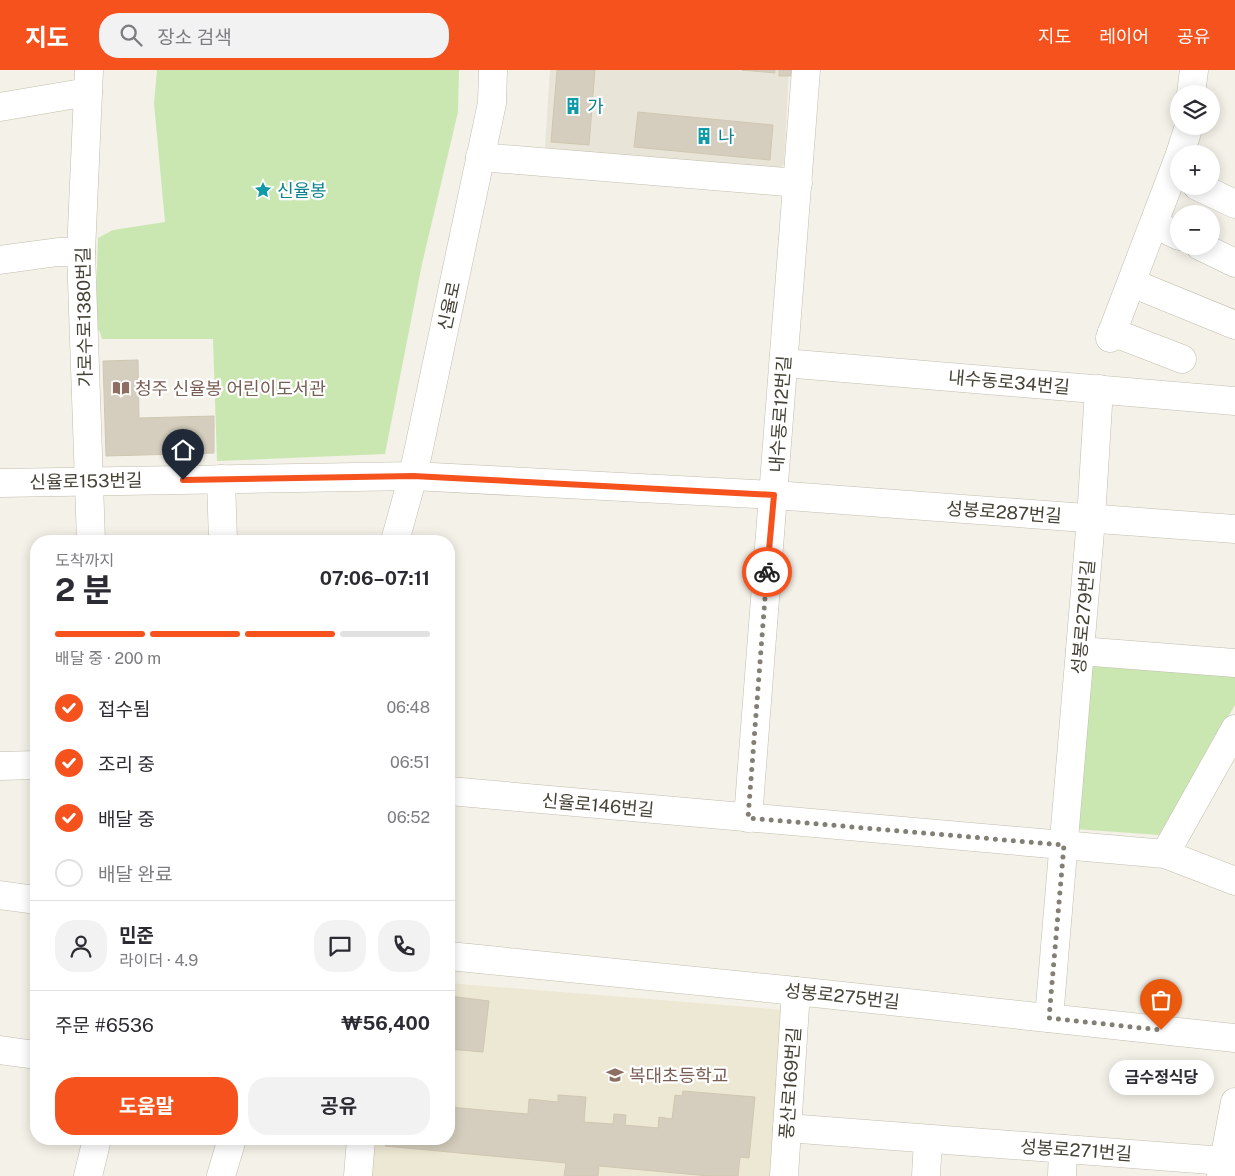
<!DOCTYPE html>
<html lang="ko">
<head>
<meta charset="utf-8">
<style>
	body { margin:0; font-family:"Public Sans","Noto Sans KR",sans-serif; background:#f2f2f3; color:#2b2b33; height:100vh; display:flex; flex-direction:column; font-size:19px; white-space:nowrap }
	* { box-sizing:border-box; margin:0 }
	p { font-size:16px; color:#7c7c81 }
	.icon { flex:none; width:28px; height:28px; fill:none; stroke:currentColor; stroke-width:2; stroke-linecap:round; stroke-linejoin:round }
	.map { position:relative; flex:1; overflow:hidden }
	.side { position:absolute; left:30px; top:465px; width:425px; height:610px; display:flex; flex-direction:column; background:#fff; border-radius:20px; box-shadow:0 2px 12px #0003 }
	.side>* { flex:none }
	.tools { position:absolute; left:1170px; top:15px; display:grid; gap:10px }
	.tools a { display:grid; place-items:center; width:50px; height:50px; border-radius:50%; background:#fff; box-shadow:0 2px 12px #0003; font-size:25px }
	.pin { position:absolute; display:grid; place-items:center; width:42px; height:42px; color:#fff; margin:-51px -21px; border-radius:50% 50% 50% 0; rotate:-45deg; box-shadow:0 0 5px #0007 }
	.pin .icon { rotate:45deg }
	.courier { position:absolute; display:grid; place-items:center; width:50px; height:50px; margin:-25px; border:4px solid #f6521d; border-radius:50%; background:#fff; color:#222; box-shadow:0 1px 6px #0007 }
	.bubble { position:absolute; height:35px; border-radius:18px; background:#fff; box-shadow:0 2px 12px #0003; font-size:16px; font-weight:700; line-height:35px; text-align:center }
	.summary em { font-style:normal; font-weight:700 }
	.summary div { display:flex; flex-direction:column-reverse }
	.summary { display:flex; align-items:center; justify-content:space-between; height:85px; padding:0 25px }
	h1 { font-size:32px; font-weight:700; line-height:38px }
	.bar { display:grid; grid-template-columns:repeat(4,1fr); gap:8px 5px; align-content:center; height:60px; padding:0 25px }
	.bar i { height:6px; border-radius:4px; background:#e1e1e2 }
	.bar .selected { background:#f6521d }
	.bar p { grid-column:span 4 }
	.line { display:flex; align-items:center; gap:12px; padding:0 25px; border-top:1px solid #e1e1e2 }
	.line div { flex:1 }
	.round { display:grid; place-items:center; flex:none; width:52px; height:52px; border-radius:20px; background:#f2f2f3 }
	ol { padding:0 25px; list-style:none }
	li { display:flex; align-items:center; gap:15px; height:55px }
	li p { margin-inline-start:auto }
	li .icon { padding:5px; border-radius:50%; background:#f6521d; color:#fff; stroke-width:4 }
	li:last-child { color:#7c7c81 }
	li i { width:28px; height:28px; border:2px solid #e1e1e2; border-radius:50% }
	.button { display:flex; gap:10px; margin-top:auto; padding:10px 25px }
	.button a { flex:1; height:58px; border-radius:20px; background:#f6521d; color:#fff; font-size:20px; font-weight:700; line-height:58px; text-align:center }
	.button a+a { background:#f2f2f3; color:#2b2b33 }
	header { display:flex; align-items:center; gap:30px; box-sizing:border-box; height:70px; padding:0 25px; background:#f6521d; color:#fff }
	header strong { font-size:24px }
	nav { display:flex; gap:28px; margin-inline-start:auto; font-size:18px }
	.search { width:350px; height:45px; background:#f2f2f3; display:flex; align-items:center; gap:12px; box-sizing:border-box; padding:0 18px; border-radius:20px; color:#7c7c81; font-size:19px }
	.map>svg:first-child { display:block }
</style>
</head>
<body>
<header>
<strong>지도</strong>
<div class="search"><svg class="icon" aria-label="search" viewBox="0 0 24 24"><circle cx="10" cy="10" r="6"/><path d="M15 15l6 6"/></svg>장소 검색</div>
<nav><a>지도</a><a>레이어</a><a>공유</a></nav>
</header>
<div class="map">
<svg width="1235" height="1106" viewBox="0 0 1235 1106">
	<rect width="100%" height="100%" fill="#f4f1e8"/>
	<!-- residential -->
	<path fill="#e8e4d7" d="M550,0h239l-5,94 -6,6 -233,-22z"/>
	<!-- education -->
	<path fill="#ede8d3" d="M449,913l336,27 -12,166h-402l3,-37h75z"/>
	<!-- green -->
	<g fill="#cae7b2">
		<path d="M157,0h302l-1,42 -36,152 -37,190 -168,7 -4,-122h-111l-2,-7 -5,-6 3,-88 15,-8 52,-8 -11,-119z"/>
		<path d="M1090,589l145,14v32l-76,130 -84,-6z"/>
	</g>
	<!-- building -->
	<g fill="#d5cebe" stroke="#d0c7b1">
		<path d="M557,0h38l-6,75 -38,-3z"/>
		<path d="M742,0h33v3z"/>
		<rect x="779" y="0" width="14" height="6"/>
		<path d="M638,42l135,13 -3,35 -136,-13z"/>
		<path d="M138,290l1,58 75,-2v37l-108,3 -3,-95z"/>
		<path d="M449,926l40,5 -6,51 -34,-3z"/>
		<path d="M683,1021l72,6 -6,61 -9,-1 -2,19h-29l-110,-10 -1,10h-34l2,-13 -181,-17 1,-7h63v-32l79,7 1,-15 29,3v-7l28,2 -2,25 29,2 1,-10 12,1 -1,10 33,3 1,-11 13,2 3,-24 7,1z"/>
	</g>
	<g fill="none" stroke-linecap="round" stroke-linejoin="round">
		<!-- minor casing -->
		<g stroke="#c2bdae" stroke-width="29">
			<g id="minor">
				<path d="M89,0l-8,182 10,289"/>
				<path d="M1191,24l3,-24"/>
				<path d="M0,37l88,-15"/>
				<path d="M1180,84l9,-28"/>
				<path d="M480,87l318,26"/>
				<path d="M1197,116l38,18"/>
				<path d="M1154,154l25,12"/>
				<path d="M1200,176l35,17"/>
				<path d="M0,190l58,-8h23"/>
				<path d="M1132,213l103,42"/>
				<path d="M1112,262l70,27"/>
				<path d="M1110,268l69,-181"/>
				<path d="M784,293l451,38"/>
				<path d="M221,409l2,62"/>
				<path d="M0,413l413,-7 361,19 461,34"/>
				<path d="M395,471l18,-65 79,-373 1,-33"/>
				<path d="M1080,581l155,12"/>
				<path d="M0,696l36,-1"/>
				<path d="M449,721l716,63 70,27"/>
				<path d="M748,748l58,-748"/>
				<path d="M1165,784l70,-125"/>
				<path d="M0,825l36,5"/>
				<path d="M449,886l347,35 439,47"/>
				<path d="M1049,948l42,-499 8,-130"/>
				<path d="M0,980l36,5"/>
				<path d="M787,1058l437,33"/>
				<path d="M88,1106l9,-37"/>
				<path d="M221,1106l11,-37"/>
				<path d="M358,1106l3,-37"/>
				<path d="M784,1106l12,-185"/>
				<path d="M926,1106l2,-37"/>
				<path d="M1062,1106l1,-27"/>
				<path d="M1221,1106l14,-74"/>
			</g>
		</g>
		<!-- minor -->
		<use href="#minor" stroke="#fff" stroke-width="28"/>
	</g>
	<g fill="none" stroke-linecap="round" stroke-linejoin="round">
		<!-- done -->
		<path stroke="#847f75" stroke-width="5" stroke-dasharray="0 9" d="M767,502l-19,246 316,27 -15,173 112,12"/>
		<!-- route -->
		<path stroke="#f6521d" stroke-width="6" d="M183,410l230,-4 361,19 -7,77"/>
	</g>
	<!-- icons -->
	<defs>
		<g id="building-bare" transform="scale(1.35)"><path d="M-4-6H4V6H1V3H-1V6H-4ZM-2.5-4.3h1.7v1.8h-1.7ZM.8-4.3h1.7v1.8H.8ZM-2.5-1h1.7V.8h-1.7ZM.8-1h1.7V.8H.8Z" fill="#0f9aa8" stroke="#fff" stroke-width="2.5" paint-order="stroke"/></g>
		<g id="sight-bare" transform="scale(1.35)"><path d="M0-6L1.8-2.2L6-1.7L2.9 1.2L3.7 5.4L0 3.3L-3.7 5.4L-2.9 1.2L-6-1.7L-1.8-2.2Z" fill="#0f9aa8" stroke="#fff" stroke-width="2.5" paint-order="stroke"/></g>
		<g id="library-bare" transform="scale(1.35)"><path d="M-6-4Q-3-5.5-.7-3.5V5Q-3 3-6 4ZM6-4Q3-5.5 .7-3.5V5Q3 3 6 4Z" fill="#8d6e63" stroke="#fff" stroke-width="2.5" paint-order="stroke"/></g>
		<g id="school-bare" transform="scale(1.35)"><path d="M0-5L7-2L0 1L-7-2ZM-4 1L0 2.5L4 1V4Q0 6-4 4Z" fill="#8d6e63" stroke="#fff" stroke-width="2.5" paint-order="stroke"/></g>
	</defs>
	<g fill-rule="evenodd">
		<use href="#building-bare" x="573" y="36"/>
		<use href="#building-bare" x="704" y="66"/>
		<use href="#sight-bare" x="263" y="120"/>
		<use href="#library-bare" x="121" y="318"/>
		<use href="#school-bare" x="615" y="1005"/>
	</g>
	<g text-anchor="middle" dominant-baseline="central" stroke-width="4.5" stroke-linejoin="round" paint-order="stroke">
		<!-- culture labels -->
		<g font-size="18" fill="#0d838f" stroke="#fff" text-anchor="start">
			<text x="587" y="36">가</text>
			<text x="718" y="66">나</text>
			<text x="277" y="120">신율봉</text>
		</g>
		<!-- street labels -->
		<g font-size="18" fill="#474237" stroke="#fff">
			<text transform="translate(449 236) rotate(-78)">신율로</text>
			<text transform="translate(84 247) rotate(-91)">가로수로1380번길</text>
			<text transform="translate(1009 312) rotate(5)">내수동로34번길</text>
			<text transform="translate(780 344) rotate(-86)">내수동로12번길</text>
			<text transform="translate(86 411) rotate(-1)">신율로153번길</text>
			<text transform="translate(1004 442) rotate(4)">성봉로287번길</text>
			<text transform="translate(1083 547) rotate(-85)">성봉로279번길</text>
			<text transform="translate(598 735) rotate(5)">신율로146번길</text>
			<text transform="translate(842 926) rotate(6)">성봉로275번길</text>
			<text transform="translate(790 1013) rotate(-86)">풍산로169번길</text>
			<text transform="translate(1076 1080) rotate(4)">성봉로271번길</text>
		</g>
		<!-- education labels -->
		<g font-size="18" fill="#785e54" stroke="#fff" text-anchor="start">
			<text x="135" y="318">청주 신율봉 어린이도서관</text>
			<text x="629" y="1005">복대초등학교</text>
		</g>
	</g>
</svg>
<div class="tools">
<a><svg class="icon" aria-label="layers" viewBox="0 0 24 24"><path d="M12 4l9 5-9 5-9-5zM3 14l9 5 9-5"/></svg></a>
<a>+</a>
<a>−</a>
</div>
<div class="pin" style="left:1161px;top:960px;background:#ea580c"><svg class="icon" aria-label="bag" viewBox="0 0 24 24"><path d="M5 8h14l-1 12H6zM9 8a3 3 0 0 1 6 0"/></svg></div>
<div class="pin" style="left:183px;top:410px;background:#1f2937"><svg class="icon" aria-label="home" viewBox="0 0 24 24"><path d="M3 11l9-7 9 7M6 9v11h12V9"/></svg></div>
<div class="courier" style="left:767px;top:502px"><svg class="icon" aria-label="bike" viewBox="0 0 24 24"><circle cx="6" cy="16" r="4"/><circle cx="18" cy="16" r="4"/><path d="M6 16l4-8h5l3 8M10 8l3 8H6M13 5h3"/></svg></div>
<div class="bubble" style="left:1109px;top:990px;width:105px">금수정식당</div>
<section class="side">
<div class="summary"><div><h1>2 분</h1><p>도착까지</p></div><em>07:06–07:11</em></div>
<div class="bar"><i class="selected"></i><i class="selected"></i><i class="selected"></i><i></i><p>배달 중 · 200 m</p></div>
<ol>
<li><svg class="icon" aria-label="check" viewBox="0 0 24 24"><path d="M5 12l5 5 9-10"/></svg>접수됨<p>06:48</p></li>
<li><svg class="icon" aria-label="check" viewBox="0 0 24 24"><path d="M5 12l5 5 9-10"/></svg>조리 중<p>06:51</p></li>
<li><svg class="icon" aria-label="check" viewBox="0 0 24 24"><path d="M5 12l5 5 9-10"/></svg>배달 중<p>06:52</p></li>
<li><i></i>배달 완료</li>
</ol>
<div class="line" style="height:90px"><a class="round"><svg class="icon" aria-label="person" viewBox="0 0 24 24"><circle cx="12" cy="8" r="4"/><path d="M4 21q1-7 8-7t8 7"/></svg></a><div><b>민준</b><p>라이더 · 4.9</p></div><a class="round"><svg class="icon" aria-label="chat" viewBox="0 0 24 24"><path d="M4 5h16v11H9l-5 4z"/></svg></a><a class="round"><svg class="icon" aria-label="phone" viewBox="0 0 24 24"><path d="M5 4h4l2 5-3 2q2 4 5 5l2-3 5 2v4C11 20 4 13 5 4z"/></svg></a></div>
<div class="line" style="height:65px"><div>주문 #6536</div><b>₩56,400</b></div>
<div class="button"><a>도움말</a><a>공유</a></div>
</section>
</div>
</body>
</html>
